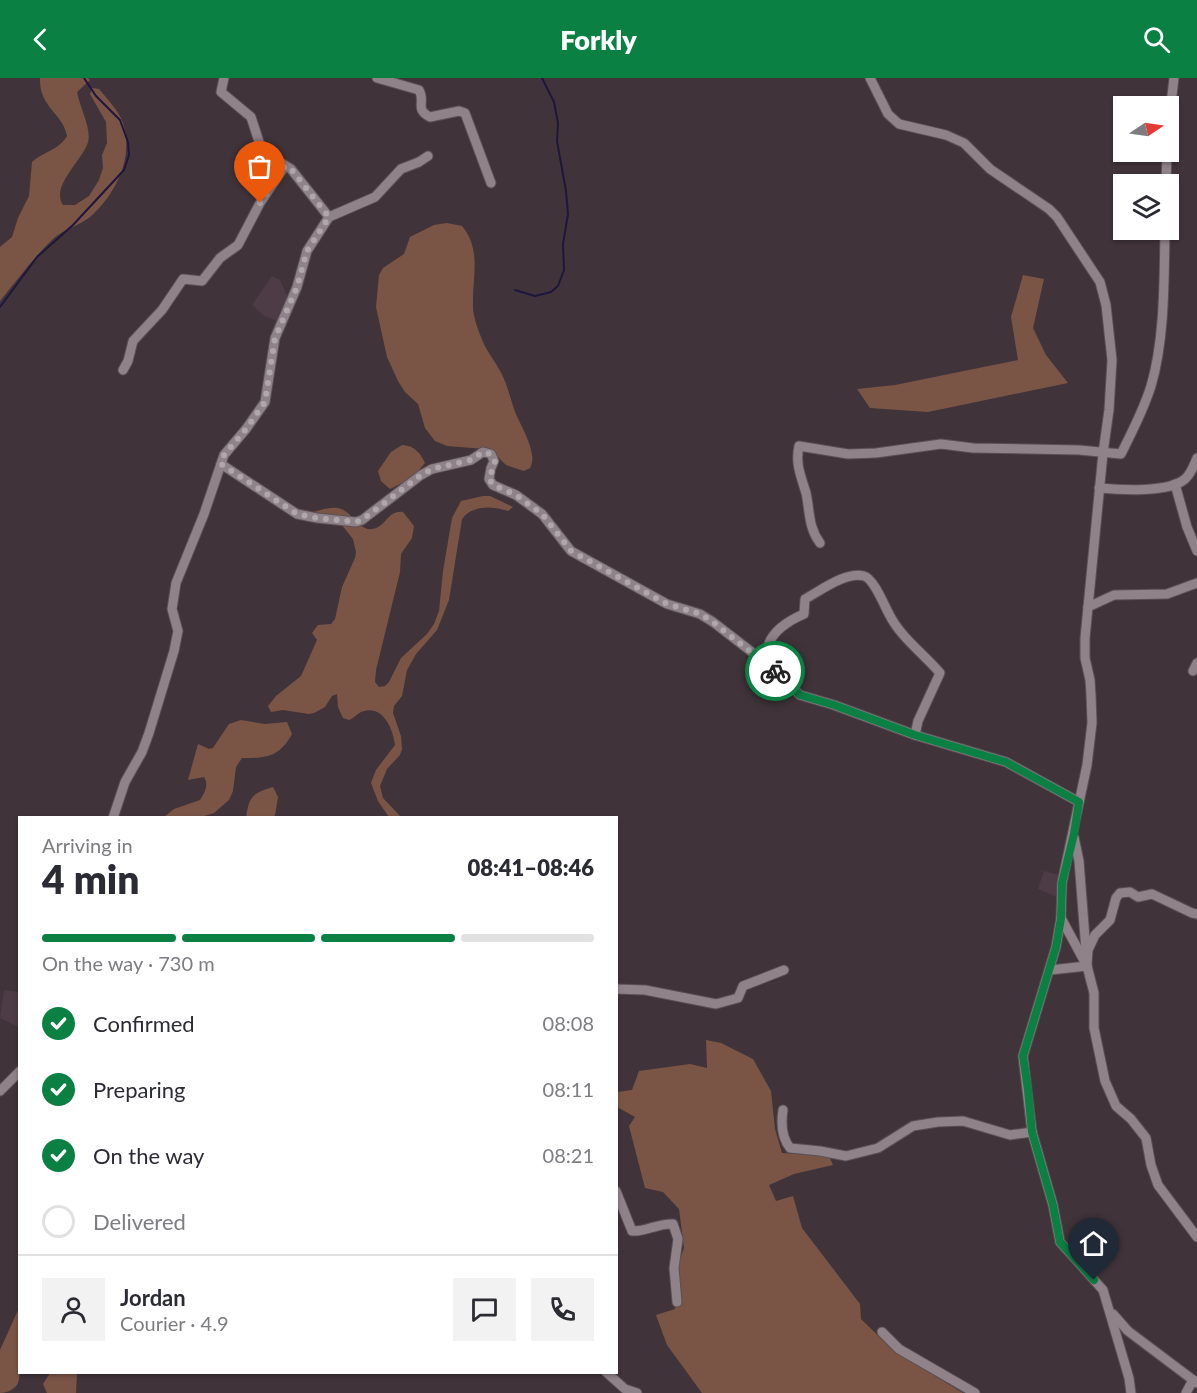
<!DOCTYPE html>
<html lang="en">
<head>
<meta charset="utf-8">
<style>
	body { margin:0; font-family:Lato,sans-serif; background:#f2f2f3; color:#2b2b33; height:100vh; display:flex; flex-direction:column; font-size:22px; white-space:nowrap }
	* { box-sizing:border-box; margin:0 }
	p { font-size:20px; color:#7c7c81 }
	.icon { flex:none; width:33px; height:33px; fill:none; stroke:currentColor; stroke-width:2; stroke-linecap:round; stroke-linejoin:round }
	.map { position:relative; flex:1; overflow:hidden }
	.panel { position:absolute; left:18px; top:738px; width:600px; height:558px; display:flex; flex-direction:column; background:#fff; border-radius:0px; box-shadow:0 2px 4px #0004 }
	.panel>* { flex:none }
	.needle { width:39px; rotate:77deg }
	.tools { position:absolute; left:1113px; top:18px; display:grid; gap:12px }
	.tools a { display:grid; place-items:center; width:66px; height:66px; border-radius:0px; background:#fff; box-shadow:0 2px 4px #0004; font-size:30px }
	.pin { position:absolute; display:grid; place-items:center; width:51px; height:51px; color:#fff; margin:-62px -26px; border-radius:50% 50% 50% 0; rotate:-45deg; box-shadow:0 0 6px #0007 }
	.pin .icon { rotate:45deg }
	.courier { position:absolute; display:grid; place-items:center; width:60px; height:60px; margin:-30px; border:4px solid #0b8043; border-radius:50%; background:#fff; color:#222; box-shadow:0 2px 8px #0007 }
	.summary em { font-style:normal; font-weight:800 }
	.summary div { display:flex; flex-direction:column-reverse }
	.summary { display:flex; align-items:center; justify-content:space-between; height:102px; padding:0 24px }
	h1 { font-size:39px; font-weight:800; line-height:45px }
	.bar { display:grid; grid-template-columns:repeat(4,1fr); gap:9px 6px; align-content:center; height:72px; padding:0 24px }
	.bar i { height:8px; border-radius:4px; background:#e1e1e2 }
	.bar .on { background:#0b8043 }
	.bar p { grid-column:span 4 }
	.line { display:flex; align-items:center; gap:15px; padding:0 24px; border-top:2px solid #e1e1e2 }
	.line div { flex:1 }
	.round { display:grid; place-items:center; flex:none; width:63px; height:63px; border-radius:0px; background:#f2f2f3 }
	ol { padding:0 24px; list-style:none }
	li { display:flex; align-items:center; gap:18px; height:66px }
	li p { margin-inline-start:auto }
	li .icon { padding:6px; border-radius:50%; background:#0b8043; color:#fff; stroke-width:4 }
	li:last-child { color:#7c7c81 }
	li i { width:33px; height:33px; border:3px solid #e1e1e2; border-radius:50% }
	header { display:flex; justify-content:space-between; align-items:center; height:78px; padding:0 24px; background:#0b8043; color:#fff; font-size:27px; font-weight:800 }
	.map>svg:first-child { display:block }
</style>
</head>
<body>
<header><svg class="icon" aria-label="back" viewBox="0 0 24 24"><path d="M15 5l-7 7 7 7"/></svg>Forkly<svg class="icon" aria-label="search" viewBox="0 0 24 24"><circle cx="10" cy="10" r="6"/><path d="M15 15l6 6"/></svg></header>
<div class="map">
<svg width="1197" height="1315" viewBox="0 0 1197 1315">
	<rect width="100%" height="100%" fill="#40343a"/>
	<!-- built -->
	<g fill="#4d3b45">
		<path d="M272,198l8,4 9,20 -9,22 -16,-6 -12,-11z"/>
		<path d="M1044,793l19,5 -2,23 -23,-10z"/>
		<path d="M4,912l15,2v35l-19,-9z"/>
	</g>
	<!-- green -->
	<g fill="#7a5546">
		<path d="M40,0h48l2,2 -13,12c2,13 15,38 11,50 -5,18 -38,44 -25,63h12l14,-9 10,-16 4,-12 -1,-13 5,-12 -1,-21 -16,-28 2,-6 7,1c8,10 20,22 24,34 11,35 -7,71 -33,94 -11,9 -26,12 -36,21 -20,19 -37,42 -54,63v-54l12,-10 6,-19 11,-22 3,-34c11,-10 27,-12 35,-26 -4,-23 -28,-28 -27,-58z"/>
		<path d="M447,145l15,3c20,24 10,51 11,80 0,10 4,21 8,31 4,12 12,21 18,32 8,13 11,29 16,43 6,14 15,28 17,43 1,4 0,9 -2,13l-6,3 -18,-6 -10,-10 -11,-6 -38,-3 -12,-5 -10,-13 -7,-24 -13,-12 -7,-11 -11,-24 -11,-50 3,-32 4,-7 21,-14 6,-17 24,-12z"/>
		<path d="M1023,197l21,4 -11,49 13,27 22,28 -140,29 -58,-4 -13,-19 38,-4 123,-25 -7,-43z"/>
		<path d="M402,367c12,0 19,9 23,18l-13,15 -22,11 -9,-8 -3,-10 13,-19z"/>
		<path d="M483,418h7l23,11 -5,4c-15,-5 -36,-6 -46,8l-13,81 -12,30 -21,24 -9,16 -5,26 -8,10 -1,7 8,23 1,13 -2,6 -13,14 -7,17 3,12 18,19h-12l-11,-16 -7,-18 5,-13 19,-25c-2,-16 -12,-42 -34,-33 -4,2 -7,6 -12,8l-6,-2 -5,-11 -1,-13 -5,2 -7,11 -11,6 -5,1 -26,-4 -12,2 -3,-6 8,-10 25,-20 16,-36 -5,-7 6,-8 13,-1 4,-5 7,-32 13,-29 1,-6 -3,-13 -12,-15 -32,-11c9,-2 19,-6 28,-5 14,1 21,23 35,21 15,-2 15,-19 31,-17l11,14 -2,12 -11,16 -1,18 -24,98 -1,12 4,5 6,-1 4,-4 12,-24 26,-24 7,-10 5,-13 4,-40 9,-53 9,-17z"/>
		<path d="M241,642l24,4 22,-2 5,12c-13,24 -27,24 -50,24l-6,9 -3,24 -4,9 -15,13 -13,4h-37l10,-8 26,-9c5,-8 9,-15 4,-23l-16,3 10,-36 11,5 4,-1 16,-24z"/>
		<path d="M273,709l5,10 -3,18 -2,2h-27c3,-21 7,-24 27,-30z"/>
		<path d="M706,962l15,3 32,16 18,32 4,38 7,24 47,3 4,9 -39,9 -25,11 7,16 17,-5 9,32 58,76 1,15 33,32 69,42h-261l-35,-48 -11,-30 19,-6 -2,-31 11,-30 -5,-39 -16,-17 -18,-4 -16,-62 6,-9 -18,-10v-15l15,-2 7,-19 51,-7 17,4z"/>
		<path d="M19,1230c1,15 4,67 -2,77 -4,5 -11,8 -17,8v-43z"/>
		<path d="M50,1295h27l-1,20h-29l-4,-9z"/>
	</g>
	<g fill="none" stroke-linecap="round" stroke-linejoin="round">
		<!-- stream -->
		<g stroke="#1e163f" stroke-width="2">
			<path d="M515,212l20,6 16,-4 7,-6 6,-16 -1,-26 5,-30 -2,-23 -9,-50 1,-18 -4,-21 -12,-24"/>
			<path d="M0,229l37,-50 36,-32 51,-55 5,-15 -1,-13 -8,-22 -24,-24 -12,-18"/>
		</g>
		<!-- minor casing -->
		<g stroke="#5a5055" stroke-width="11">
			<g id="minor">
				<path d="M377,0l42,12c7,12 -5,19 11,27l29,-6 6,2 26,70"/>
				<path d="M870,0l18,36 11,10 47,11 18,8 26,26 59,40 8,8 43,65 6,23 6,55 -3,50 -6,43 -18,185v20l5,22 1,15 1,28 -5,42 -25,118 -1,35 -5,29 -33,109 9,76 21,73 7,37 43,48 26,88 2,15"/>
				<path d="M1168,52l6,-52"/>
				<path d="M1166,106l1,-32"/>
				<path d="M329,139l46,-20 26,-28 18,-7 9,-6"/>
				<path d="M123,292l5,-9 5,-20 29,-31 21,-31 19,2 18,-23 18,-13 22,-42 25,-37"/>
				<path d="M221,386l76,50 20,4 39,4 6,-2 59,-45 11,-6 39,-9 12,-8 8,2 3,7 -3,7 -2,11 4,6 23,10 26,19 29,37 96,53 33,10 13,8 53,41 34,32 34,10 81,30 91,27 73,40"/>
				<path d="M1175,406l12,43 10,24"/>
				<path d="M1099,410c21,2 70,5 86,-9 6,-5 9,-14 12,-21"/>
				<path d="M820,465c-12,-16 -10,-32 -14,-50 -5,-17 -11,-29 -7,-47l49,8 28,-1 65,-9 32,4 106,2 42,4c11,-22 23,-45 30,-68 14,-47 13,-107 14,-156"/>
				<path d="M1088,529l26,-12 53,-1 30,-11"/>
				<path d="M1193,593l4,-8"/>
				<path d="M791,606l-9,-24 -13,-17c6,-14 21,-23 35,-29l1,-15c15,-8 41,-28 59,-23 10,3 20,29 25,38 12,24 34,39 51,59l-22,48 -3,14"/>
				<path d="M113,740l12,-36 17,-30 7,-19 25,-82 4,-20 -6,-22 4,-26 28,-69 20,-59 22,-26 19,-27 10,-64 22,-51 10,-36 22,-34 -38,-48 -29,-18 -11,-34 -30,-25 3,-14"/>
				<path d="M1074,759l5,24 7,90"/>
				<path d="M1061,840l26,48 7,27v35l11,53 11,25 15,13 15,19 5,27 7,20 39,52"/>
				<path d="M1087,887l1,-15 7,-15 15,-15 6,-22 4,-5 10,-1 8,5 14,-3 40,19 5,1"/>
				<path d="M1050,892l37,-4"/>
				<path d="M616,911l29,1 71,14 22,-6 5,-12 41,-16"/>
				<path d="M0,1013l20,-20"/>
				<path d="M783,1032c-2,13 -1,28 7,38l30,3 26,5 32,-8 35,-22 25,-4 25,-1 47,14 22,-3"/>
				<path d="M616,1113l16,40c14,1 26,-8 41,-7l5,15 -4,29 3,34"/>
				<path d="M1113,1236l15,17 69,52"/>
				<path d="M882,1254l17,17 76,44"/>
				<path d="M606,1294l19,17 12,4"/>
				<path d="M1186,1315l7,-13"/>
			</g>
		</g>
		<!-- minor -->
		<use href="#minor" stroke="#908289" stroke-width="9"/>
	</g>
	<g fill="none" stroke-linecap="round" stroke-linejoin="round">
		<!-- done -->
		<path stroke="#b0a7ac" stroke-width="6" stroke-dasharray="0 10.8" d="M260,125l25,-37 6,3 38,48 -22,34 -10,36 -22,51 -10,64 -19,27 -22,26 -3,9 76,50 20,4 39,4 6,-2 59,-45 11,-6 39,-9 12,-8 7,2 5,7 -6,18 4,6 23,10 26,19 29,37 96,53 33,10 13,8 62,49"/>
		<!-- route -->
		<path stroke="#0b8043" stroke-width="8" d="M775,593l25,24 34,10 81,30 91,27 73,40 -5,32 -12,49 -1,35 -5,29 -33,109 5,34 4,42 21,73 7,37 34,38"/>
	</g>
</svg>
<div class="tools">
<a><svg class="needle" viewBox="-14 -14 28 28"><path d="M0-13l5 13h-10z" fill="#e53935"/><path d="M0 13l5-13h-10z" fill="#7c7c81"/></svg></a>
<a><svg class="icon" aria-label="layers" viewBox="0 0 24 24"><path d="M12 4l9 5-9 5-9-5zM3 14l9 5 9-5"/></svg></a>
</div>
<div class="pin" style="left:260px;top:125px;background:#ea580c"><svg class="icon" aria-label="bag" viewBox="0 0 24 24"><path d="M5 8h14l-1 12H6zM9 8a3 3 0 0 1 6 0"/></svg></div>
<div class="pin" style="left:1094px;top:1202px;background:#1f2937"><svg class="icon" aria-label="home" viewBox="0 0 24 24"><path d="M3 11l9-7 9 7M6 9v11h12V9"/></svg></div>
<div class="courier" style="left:775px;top:593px"><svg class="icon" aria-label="bike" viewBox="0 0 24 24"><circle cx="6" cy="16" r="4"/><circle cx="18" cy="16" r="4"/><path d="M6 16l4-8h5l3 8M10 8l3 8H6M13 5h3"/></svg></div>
<section class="panel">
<div class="summary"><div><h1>4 min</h1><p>Arriving in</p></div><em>08:41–08:46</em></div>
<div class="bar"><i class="on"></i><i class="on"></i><i class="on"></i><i></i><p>On the way · 730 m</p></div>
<ol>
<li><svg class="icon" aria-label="check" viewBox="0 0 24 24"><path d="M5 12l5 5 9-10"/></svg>Confirmed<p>08:08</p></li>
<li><svg class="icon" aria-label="check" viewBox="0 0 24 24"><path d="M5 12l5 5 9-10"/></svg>Preparing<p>08:11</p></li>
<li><svg class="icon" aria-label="check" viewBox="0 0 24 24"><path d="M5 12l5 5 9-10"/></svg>On the way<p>08:21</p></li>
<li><i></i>Delivered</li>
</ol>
<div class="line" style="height:108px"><a class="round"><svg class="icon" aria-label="person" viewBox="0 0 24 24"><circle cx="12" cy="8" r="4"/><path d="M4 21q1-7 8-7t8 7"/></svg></a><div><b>Jordan</b><p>Courier · 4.9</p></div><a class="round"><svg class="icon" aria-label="chat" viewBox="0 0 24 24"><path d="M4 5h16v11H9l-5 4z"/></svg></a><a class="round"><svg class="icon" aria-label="phone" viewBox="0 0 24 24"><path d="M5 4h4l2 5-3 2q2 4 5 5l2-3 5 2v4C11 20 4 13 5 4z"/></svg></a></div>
</section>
</div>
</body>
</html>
